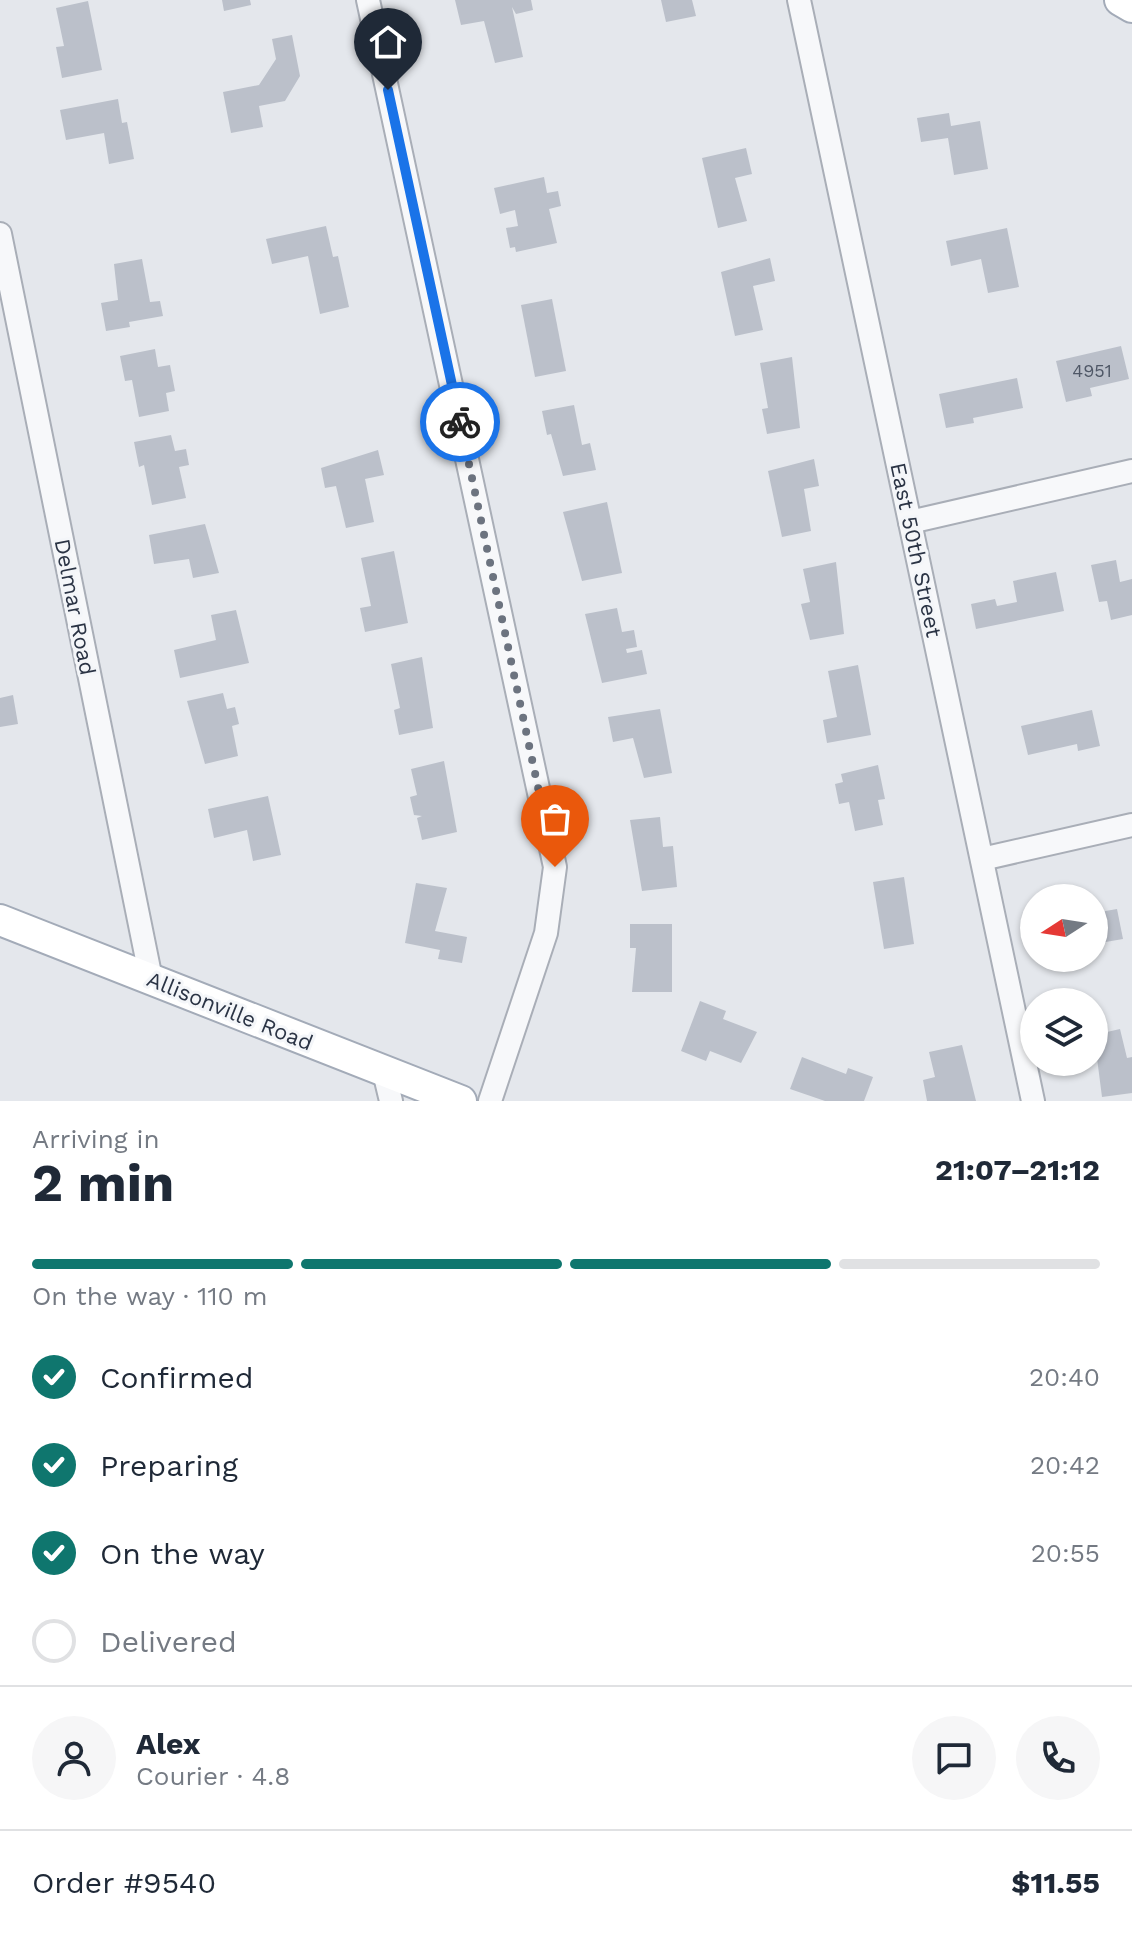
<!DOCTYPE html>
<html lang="en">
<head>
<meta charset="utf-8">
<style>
	body { margin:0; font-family:"Work Sans",sans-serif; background:#f6f6f7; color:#1f2937; height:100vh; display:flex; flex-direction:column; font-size:30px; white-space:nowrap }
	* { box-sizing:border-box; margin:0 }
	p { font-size:26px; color:#747a83 }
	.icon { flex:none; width:44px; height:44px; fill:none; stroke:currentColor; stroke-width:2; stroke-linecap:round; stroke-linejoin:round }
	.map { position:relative; height:1101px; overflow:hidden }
	.panel { display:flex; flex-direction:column; background:#fff; flex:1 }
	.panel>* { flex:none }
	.needle { width:52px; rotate:258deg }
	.buttons { position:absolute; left:1020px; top:884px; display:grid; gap:16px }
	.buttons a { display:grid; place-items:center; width:88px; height:88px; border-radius:50%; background:#fff; box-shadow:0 2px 6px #0004; font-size:40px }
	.pin { position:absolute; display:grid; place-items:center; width:68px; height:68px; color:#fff; margin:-82px -34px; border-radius:50% 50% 50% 0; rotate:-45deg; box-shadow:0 0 8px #0007 }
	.pin .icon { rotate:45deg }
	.courier { position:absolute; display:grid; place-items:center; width:80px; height:80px; margin:-40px; border:6px solid #1a73e8; border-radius:50%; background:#fff; color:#222; box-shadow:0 2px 10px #0007 }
	.head em { font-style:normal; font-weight:700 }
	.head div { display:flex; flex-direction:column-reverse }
	.head { display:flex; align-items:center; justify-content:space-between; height:136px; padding:0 32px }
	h1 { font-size:52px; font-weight:700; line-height:60px }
	.bar { display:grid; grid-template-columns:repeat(4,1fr); gap:12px 8px; align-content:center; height:96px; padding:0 32px }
	.bar i { height:10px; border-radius:6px; background:#e0e1e3 }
	.bar .on { background:#0f766e }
	.bar p { grid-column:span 4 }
	.line { display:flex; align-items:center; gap:20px; padding:0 32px; border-top:2px solid #e0e1e3 }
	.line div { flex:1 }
	.round { display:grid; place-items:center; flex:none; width:84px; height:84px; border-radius:42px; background:#f6f6f7 }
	ol { padding:0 32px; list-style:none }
	li { display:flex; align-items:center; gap:24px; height:88px }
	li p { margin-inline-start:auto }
	li .icon { padding:8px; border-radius:50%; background:#0f766e; color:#fff; stroke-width:4 }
	li:last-child { color:#747a83 }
	li i { width:44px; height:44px; border:4px solid #e0e1e3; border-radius:50% }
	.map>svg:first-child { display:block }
</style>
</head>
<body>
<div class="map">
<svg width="1132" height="1101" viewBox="0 0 1132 1101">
	<rect width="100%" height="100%" fill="#e4e7ec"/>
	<!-- building -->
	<g fill="#bbc0ca">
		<path d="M222,0h28l1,5 -27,6z"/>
		<path d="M455,0h76l2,10 -17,4 -4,-7 11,50 -28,6 -11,-42 -23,4z"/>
		<path d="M661,0h31l4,16 -30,6z"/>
		<path d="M88,1l14,69 -40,8 -6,-31 8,-1 -8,-38z"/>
		<path d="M292,35l8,41 -15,25 -26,5 4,21 -32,6 -8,-41 36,-7 17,-26 -4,-20z"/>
		<path d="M118,99l4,24 5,-1 7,37 -25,5 -5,-31 -38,7 -6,-30z"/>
		<path d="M949,113l2,13 29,-5 8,48 -34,6 -6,-37 -27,4 -4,-24z"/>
		<path d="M746,148l6,26 -17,4 12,43 -29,7 -16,-70z"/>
		<path d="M544,177l3,16 11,-2 3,15 -12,3 8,34 -41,9 -1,-5 -5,1 -4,-20 12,-2 -3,-16 -15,4 -6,-26z"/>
		<path d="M326,226l7,31 5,-1 11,51 -29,7 -12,-58 -36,8 -6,-25z"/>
		<path d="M1007,228l12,59 -31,6 -7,-34 -30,7 -5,-25z"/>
		<path d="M770,258l5,23 -22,5 10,44 -28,6 -14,-64z"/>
		<path d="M142,259l8,43 10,-1 3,15 -34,6 1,5 -24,4 -5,-28 17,-3 -4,-36z"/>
		<path d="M552,299l14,72 -31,6 -14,-72z"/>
		<path d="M1121,346l8,33 -39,9 2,8 -26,6 -10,-41z"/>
		<path d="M155,349l3,18 12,-2 5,26 -9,2 3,18 -30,6 -7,-37 -7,1 -5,-25z"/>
		<path d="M792,357l8,71 -33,6 -5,-25 6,-1 -8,-45z"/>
		<path d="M1017,378l6,30 -50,10 1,5 -28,5 -7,-34z"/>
		<path d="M574,405l8,40 8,-2 6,27 -33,6 -12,-42 -4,1 -5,-24z"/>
		<path d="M171,435l4,16 11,-2 3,16 -10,2 7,31 -34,7 -8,-40 -5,2 -5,-25z"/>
		<path d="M378,450l6,25 -19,4 9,43 -28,6 -10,-42 -11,2 -4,-20z"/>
		<path d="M814,459l5,27 -15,3 7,42 -29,6 -14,-66z"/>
		<path d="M607,502l15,71 -40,8 -19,-69z"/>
		<path d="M205,524l14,49 -26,5 -4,-19 -35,5 -5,-29z"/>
		<path d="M394,551l14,72 -43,9 -5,-24 11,-2 -10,-48z"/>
		<path d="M1116,560l4,22 12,-3v36l-21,5 -4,-19 -8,1 -8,-37z"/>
		<path d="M836,562l8,72 -34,6 -9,-36 9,-2 -7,-33z"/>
		<path d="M1056,572l8,39 -88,18 -5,-25 24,-5 2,7 20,-4 -4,-21z"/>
		<path d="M617,608l5,24 12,-2 3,17 -11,2 1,4 15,-3 5,24 -45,9 -17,-69z"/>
		<path d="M236,610l13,53 -69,15 -6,-28 42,-10 -5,-25z"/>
		<path d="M422,657l11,71 -34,7 -5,-25 6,-2 -9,-44z"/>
		<path d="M858,665l13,70 -44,8 -4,-23 14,-3 -9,-46z"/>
		<path d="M223,693l4,16 8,-2 4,17 -7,2 6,30 -33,8 -18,-63z"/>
		<path d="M13,695l5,29 -18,3v-29z"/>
		<path d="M660,709l12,64 -28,5 -11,-40 -20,4 -5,-25z"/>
		<path d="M1092,710l8,36 -22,5 -1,-7 -49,11 -7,-29z"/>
		<path d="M444,761l13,71 -35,8 -5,-22 5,-2 -8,-1 -4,-18 7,-2 -6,-26z"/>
		<path d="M878,765l7,34 -7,1 5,25 -28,6 -6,-29 -10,2 -4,-20 8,-2 -2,-8z"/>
		<path d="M268,796l13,59 -28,6 -6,-31 -33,8 -6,-29z"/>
		<path d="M660,817l3,30 10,-1 4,41 -35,4 -12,-71z"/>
		<path d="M904,877l10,67 -30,5 -11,-67z"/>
		<path d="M416,883l31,5 -12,43 32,6 -5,26 -24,-4 2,-9 -35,-7z"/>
		<path d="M1117,909l6,30 -29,5v-31z"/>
		<path d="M630,924h42v68h-40l4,-44h-6z"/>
		<path d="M700,1001l26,10 -3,8 34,13 -16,31 -31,-12 -4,10 -25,-10z"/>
		<path d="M1120,1029l7,29 5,-1v36l-30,4 -8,-62z"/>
		<path d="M962,1045l14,56h-49l-4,-21 12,-3 -6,-25z"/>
		<path d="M802,1057l44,17 2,-6 25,9 -9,24h-39l-35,-12z"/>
	</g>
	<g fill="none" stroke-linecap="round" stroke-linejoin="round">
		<!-- minor casing -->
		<g stroke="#a9aeb7" stroke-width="26">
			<g id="minor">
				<path d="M368,0l187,867 -9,66 -56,168"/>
				<path d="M799,0l234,1101"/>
				<path d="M0,234l151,745"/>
				<path d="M910,522l222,-51"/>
				<path d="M982,859l150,-34"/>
				<path d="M384,1072l7,29"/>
			</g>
		</g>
		<!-- major casing -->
		<g stroke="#a3abb8" stroke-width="34">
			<g id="major">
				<path d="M1120,0l12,7"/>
				<path d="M0,920l461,181"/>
			</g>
		</g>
		<!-- minor -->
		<use href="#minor" stroke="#f7f8fa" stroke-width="22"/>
		<!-- major -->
		<use href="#major" stroke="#fff" stroke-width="30"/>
	</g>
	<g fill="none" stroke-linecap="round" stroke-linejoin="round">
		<!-- done -->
		<path stroke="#6c737f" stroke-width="8" stroke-dasharray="0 14.4" d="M460,422l95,445"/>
		<!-- route -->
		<path stroke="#1a73e8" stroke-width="10" d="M388,90l72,332"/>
	</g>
	<g text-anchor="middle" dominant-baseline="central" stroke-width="6" stroke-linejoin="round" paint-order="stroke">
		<!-- number labels -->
		<g font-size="18" fill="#4f5766">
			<text x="1092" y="370">4951</text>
		</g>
		<!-- street labels -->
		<g font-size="22" fill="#2b3445" stroke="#f4f6f9">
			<text transform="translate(916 550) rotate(78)">East 50th Street</text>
			<text transform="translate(75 607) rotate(79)">Delmar Road</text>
			<text transform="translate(230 1011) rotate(22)">Allisonville Road</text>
		</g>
	</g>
</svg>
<div class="buttons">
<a><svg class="needle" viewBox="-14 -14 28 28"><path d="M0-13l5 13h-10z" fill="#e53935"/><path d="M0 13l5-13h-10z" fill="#747a83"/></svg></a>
<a><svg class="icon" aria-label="layers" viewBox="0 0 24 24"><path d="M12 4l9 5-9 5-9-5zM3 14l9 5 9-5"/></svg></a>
</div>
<div class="pin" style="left:555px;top:867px;background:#ea580c"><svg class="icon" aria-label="bag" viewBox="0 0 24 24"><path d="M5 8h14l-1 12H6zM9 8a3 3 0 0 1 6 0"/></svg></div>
<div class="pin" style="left:388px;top:90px;background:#1f2937"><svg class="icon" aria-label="home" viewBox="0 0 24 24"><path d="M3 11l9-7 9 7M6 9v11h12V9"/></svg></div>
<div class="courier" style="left:460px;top:422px"><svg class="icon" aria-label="bike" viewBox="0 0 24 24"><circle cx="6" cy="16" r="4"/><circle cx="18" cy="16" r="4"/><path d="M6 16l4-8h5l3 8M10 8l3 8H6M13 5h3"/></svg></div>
</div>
<section class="panel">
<div class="head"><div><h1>2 min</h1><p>Arriving in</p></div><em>21:07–21:12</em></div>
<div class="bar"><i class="on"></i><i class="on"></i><i class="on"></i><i></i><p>On the way · 110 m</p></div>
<ol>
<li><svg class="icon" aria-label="check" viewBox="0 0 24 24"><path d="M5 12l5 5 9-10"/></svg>Confirmed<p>20:40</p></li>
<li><svg class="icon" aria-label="check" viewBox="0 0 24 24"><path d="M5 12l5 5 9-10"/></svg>Preparing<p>20:42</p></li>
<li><svg class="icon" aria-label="check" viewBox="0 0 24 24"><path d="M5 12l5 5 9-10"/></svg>On the way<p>20:55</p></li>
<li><i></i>Delivered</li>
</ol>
<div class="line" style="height:144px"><a class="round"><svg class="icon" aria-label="person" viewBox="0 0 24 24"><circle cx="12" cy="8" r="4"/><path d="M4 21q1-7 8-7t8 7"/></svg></a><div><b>Alex</b><p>Courier · 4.8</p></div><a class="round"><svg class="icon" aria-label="chat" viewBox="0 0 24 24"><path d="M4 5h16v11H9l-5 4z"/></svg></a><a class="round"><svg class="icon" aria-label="phone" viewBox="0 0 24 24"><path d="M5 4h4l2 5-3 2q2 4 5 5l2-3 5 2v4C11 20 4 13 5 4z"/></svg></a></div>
<div class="line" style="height:104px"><div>Order #9540</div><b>$11.55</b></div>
</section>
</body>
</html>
